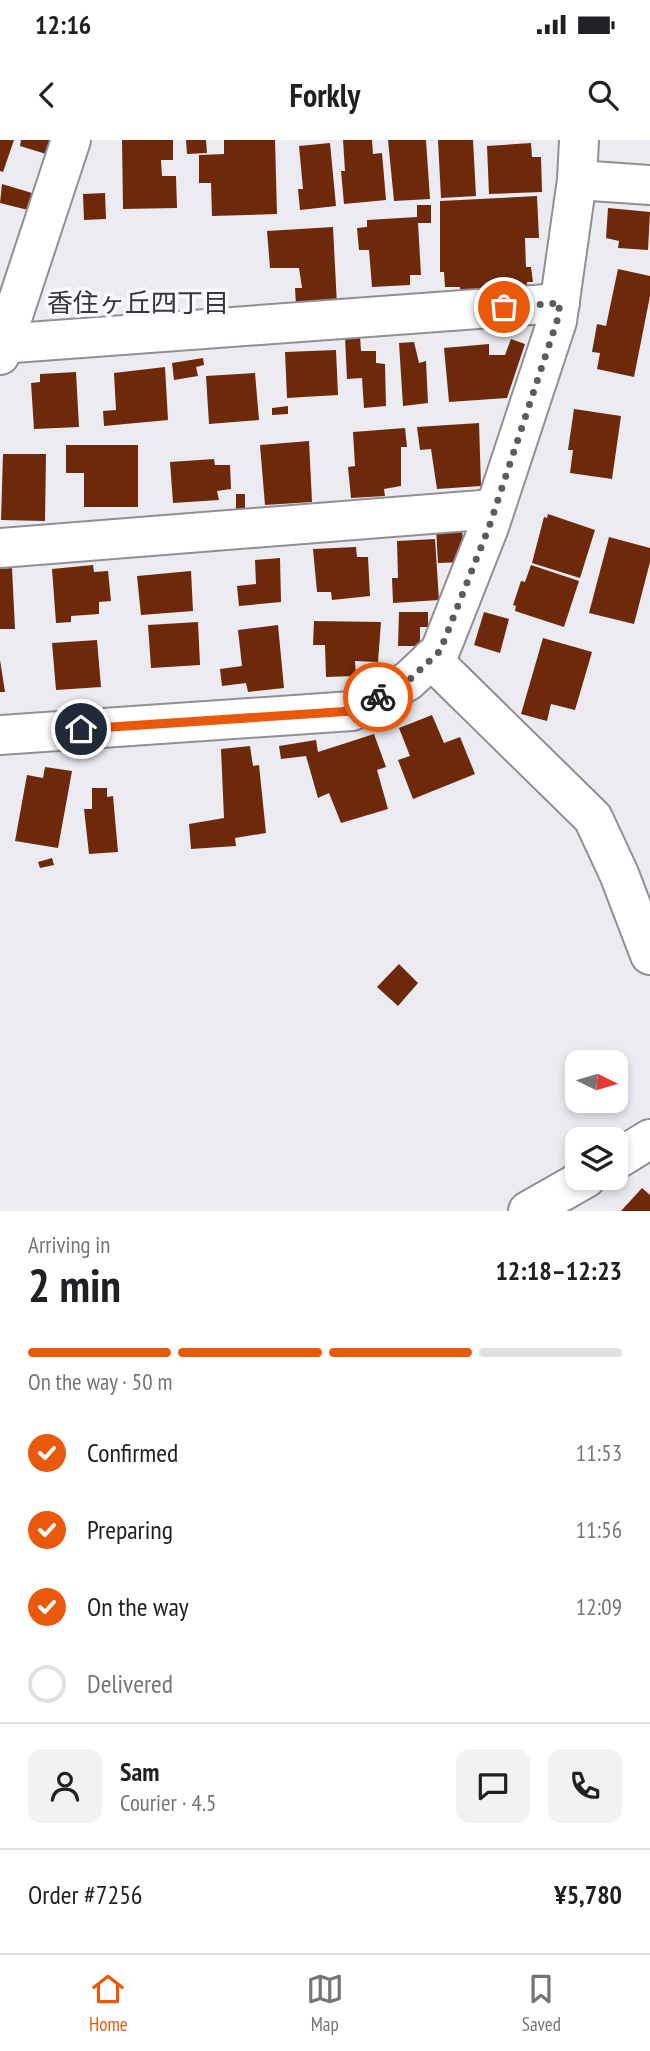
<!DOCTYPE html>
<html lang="en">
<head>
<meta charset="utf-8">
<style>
	body { margin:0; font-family:"PT Sans Narrow","Noto Sans JP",sans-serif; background:#f2f2f2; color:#202124; height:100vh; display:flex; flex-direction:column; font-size:26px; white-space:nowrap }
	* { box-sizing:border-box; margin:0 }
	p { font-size:23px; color:#757577 }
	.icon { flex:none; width:38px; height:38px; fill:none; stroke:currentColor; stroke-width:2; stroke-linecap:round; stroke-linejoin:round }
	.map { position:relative; height:1071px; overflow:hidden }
	.sheet { display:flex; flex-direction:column; background:#fff; flex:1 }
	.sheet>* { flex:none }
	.needle { width:46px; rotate:95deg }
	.fabs { position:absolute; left:565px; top:910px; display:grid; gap:14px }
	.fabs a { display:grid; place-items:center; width:63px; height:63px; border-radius:14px; background:#fff; box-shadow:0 4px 10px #0003; font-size:35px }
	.pin { position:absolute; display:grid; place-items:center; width:60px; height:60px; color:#fff; margin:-30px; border:4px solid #fff; border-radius:50%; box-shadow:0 2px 7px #0007 }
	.courier { position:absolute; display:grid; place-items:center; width:70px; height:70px; margin:-35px; border:5px solid #ea580c; border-radius:50%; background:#fff; color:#222; box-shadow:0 2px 9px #0007 }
	.headline em { font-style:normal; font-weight:700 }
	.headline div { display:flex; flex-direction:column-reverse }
	.headline { display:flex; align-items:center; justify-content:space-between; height:119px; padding:0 28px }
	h1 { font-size:46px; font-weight:700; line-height:52px }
	.bar { display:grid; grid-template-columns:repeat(4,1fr); gap:10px 7px; align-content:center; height:84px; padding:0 28px }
	.bar i { height:9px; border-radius:5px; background:#e0e0e0 }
	.bar .current { background:#ea580c }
	.bar p { grid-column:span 4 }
	.line { display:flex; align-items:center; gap:18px; padding:0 28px; border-top:2px solid #e0e0e0 }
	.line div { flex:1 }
	.round { display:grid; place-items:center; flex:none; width:74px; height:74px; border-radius:14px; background:#f2f2f2 }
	ol { padding:0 28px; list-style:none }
	li { display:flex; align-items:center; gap:21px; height:77px }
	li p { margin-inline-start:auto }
	li .icon { padding:7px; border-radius:50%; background:#ea580c; color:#fff; stroke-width:4 }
	li:last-child { color:#757577 }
	li i { width:38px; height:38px; border:4px solid #e0e0e0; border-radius:50% }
	.status { display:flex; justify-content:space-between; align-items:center; height:49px; padding:0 35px; background:#fff; direction:ltr }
	.status svg { height:19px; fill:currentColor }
	header { display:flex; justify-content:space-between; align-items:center; height:91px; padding:0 28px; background:#fff; font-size:32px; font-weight:700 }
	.menu { display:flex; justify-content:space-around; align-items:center; height:98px; border-top:2px solid #e0e0e0; background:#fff; font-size:19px; color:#757577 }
	.menu a { display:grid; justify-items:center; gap:4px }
	.menu .current { color:#ea580c }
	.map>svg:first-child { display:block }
</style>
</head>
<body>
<div class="status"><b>12:16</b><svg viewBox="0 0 49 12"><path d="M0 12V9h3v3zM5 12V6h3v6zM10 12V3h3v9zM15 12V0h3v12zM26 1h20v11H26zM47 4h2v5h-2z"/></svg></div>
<header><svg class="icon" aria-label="back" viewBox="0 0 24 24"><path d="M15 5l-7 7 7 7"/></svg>Forkly<svg class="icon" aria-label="search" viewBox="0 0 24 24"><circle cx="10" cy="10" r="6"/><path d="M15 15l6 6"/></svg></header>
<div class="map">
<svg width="650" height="1071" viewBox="0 0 650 1071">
	<rect width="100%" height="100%" fill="#ecebf1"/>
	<!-- building -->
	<g fill="#6e290b">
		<path d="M0,0h14l-11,32 -3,-1z"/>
		<path d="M21,0h30l-5,14 -26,-8z"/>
		<path d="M122,0h51v20h-12l1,16h14l1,32 -54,1z"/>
		<path d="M186,0h20l1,13 -20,1z"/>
		<path d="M224,0h51l2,74 -65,2 -1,-33h-12v-28l25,-1z"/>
		<path d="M343,0h29l1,14 9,-1 4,47 -42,4 -3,-33h4z"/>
		<path d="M388,0h38l4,59 -36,2z"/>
		<path d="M438,0h35l3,56 -35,2z"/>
		<path d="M330,3l6,63 -36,4 -2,-21h5l-4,-43z"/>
		<path d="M531,3l1,14h9l1,35 -53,2 -2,-48z"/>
		<path d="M2,44l30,9 -4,17 -28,-7z"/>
		<path d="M105,53l1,26 -22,1 -1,-26z"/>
		<path d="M537,56l2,42h-14l1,29h5l2,15h-6l1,15 -67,3 -1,-13h-15l-1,-15h-4v-71z"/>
		<path d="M417,65h14v18h-13l3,52h-11v10l-38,2 -3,-37h-10l-2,-22 10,-1v-7l50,-3z"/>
		<path d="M608,68l42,4 -2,38 -30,-2 1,-7 -13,-3z"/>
		<path d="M333,87l4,78 -41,1 -1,-18h7l-3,-20h-29l-3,-37z"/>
		<path d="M618,129l32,7v20l-16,81 -37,-8 3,-16 -8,-1 5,-28 9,2z"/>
		<path d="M360,196l1,15h15v12l9,1 1,42 -22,2 -2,-30 -15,1 -2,-42z"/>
		<path d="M511,199l14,5 -18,54 -58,4 -5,-54 45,-4v11h16z"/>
		<path d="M414,202l5,21 7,-2 2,42 -25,3 -4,-63z"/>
		<path d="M336,210l2,45 -51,3 -2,-46z"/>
		<path d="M203,218l1,7 -8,2 2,9 -24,4 -2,-17z"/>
		<path d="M165,227l3,53 -64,6 -1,-15 13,-1 -2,-37z"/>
		<path d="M76,232l3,55 -45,2 -3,-46 9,-1v-8z"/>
		<path d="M255,233l4,47 -50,4 -3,-48z"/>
		<path d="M288,266v8l-16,1v-7z"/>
		<path d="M574,269l47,7 -9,63 -42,-6 3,-23h-5z"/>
		<path d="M479,283l2,63 -44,3 -6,-40 -11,1 -3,-23z"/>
		<path d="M405,288l2,19h-6v39l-17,3 1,7 -34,2 -3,-31 7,-1 -2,-34z"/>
		<path d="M309,301l3,61 -47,3 -5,-60z"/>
		<path d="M66,305h72v62h-54v-34h-18z"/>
		<path d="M3,314h43l-1,67 -44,-1z"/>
		<path d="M214,319l1,6h15l1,24 -14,2 2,9 -46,3 -3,-41z"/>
		<path d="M236,354h9v18l-9,1z"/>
		<path d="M548,374l47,16 -15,48 -48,-15 12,-46 3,1z"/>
		<path d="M462,386l2,36 -26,1 -2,-35z"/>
		<path d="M609,397l41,11v14l-16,62 -45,-11z"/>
		<path d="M435,399l4,61 -46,3 -1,-25h6l-1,-37z"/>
		<path d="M356,407l1,10h11l2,39 -38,4 -1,-8h-14l-4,-43z"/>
		<path d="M280,418l1,44 -42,4 -2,-20 19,-2 -1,-24z"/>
		<path d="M93,425l1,7 14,-1 3,30 -12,1v12l-28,2v6l-15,1 -4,-54z"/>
		<path d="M531,425l48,16 -15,46 -49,-16 1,-5 -3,-1 8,-24 4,1z"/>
		<path d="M12,428l3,61h-15v-60z"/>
		<path d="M191,431l2,40 -52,4 -4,-39z"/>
		<path d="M399,472h29v15h-8v19h-22z"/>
		<path d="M484,472l25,7 -9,34 -26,-8z"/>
		<path d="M314,481l67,1 -3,40 -23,-1 1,15 -30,1 -1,-32h-12z"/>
		<path d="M198,482l2,43 -49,3 -3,-43z"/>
		<path d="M278,485l6,63 -36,4 -2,-9 -24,3 -2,-17 22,-3 -4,-36z"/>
		<path d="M543,498l49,14 -17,58 -24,-6 -4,17 -26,-7z"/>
		<path d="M97,500l4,47 -45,3 -4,-47z"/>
		<path d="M0,520l5,32h-5z"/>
		<path d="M432,575l12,28 16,-6 15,37 -62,25 -15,-39 12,-4 -11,-28z"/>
		<path d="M374,594l12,33 -9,3 11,39 -47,14 -12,-30 -11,5 -12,-42 -25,3 -2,-13 37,-6 2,12z"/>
		<path d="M250,606l3,20 6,-1 7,68 -31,5 1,8 -45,3 -2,-25 35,-6 -3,-69z"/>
		<path d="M45,627l27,4 -14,77 -43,-7 12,-66 16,3z"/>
		<path d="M92,648h15v9l6,-1 5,56 -29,2 -5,-45h8z"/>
		<path d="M52,718l2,7 -14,3 -2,-6z"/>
		<path d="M399,824l19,19 -20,23 -21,-19z"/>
		<path d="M642,1048l8,7v16h-29z"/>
	</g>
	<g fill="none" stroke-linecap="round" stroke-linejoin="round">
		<!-- street casing -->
		<g stroke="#908f95" stroke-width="42">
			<g id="street">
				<path d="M577,40l73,5"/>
				<path d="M0,204l560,-41"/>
				<path d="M0,408l494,-39"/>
				<path d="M431,519l162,159 26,56 31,81"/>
				<path d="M0,595l352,-24 56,-30 32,-30 49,-124 68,-206 20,-141 2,-40"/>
				<path d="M616,1020l34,-21"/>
				<path d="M528,1071l58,-33"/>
			</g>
		</g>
		<!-- secondary casing -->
		<g stroke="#908f95" stroke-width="42">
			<path id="secondary" d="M0,215l71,-215"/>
		</g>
		<!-- street -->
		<use href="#street" stroke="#fff" stroke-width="38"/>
		<!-- secondary -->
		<use href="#secondary" stroke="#fff" stroke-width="38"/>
	</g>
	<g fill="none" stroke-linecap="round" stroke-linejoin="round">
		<!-- done -->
		<path stroke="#5c5b5e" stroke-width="7" stroke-dasharray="0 12.6" d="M378,557l30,-16 32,-30 49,-124 68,-206 3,-18 -56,4"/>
		<!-- route -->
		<path stroke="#ea580c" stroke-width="9" d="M81,589l271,-18 26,-14"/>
	</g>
	<g text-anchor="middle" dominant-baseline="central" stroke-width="7" stroke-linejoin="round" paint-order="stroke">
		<!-- neighbourhood labels -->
		<g font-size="26" fill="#37363b" stroke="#faf9ff">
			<text x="138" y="162">香住ヶ丘四丁目</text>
		</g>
	</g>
</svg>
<div class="fabs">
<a><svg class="needle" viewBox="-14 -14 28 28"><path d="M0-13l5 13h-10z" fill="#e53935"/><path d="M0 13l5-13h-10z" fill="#757577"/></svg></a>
<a><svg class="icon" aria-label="layers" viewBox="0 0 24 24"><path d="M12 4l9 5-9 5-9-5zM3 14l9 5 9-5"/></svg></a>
</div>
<div class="pin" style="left:504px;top:167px;background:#ea580c"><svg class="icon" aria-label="bag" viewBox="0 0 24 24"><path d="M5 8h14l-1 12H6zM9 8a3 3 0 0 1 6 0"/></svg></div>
<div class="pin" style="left:81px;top:589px;background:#1f2937"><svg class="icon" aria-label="home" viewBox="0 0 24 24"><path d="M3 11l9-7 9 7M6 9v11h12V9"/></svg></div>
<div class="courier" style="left:378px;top:557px"><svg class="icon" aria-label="bike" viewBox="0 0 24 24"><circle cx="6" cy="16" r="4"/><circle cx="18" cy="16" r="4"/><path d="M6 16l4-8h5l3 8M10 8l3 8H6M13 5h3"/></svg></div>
</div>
<section class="sheet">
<div class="headline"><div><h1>2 min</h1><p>Arriving in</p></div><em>12:18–12:23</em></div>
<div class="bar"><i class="current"></i><i class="current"></i><i class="current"></i><i></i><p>On the way · 50 m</p></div>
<ol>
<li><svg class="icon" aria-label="check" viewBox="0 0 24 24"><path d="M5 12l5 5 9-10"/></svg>Confirmed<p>11:53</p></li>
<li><svg class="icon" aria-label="check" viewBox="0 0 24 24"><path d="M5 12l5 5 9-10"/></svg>Preparing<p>11:56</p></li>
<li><svg class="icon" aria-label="check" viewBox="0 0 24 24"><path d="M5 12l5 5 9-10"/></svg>On the way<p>12:09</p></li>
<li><i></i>Delivered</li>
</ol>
<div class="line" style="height:126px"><a class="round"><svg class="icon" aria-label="person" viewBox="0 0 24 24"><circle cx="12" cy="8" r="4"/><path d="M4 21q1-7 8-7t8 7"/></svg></a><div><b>Sam</b><p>Courier · 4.5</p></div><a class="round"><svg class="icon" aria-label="chat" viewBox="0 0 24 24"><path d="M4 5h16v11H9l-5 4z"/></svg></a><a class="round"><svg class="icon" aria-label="phone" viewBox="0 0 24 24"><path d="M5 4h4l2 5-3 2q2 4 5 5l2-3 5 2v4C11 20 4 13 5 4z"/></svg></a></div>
<div class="line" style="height:91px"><div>Order #7256</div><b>¥5,780</b></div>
</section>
<nav class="menu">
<a class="current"><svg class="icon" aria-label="home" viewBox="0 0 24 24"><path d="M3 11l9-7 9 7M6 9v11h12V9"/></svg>Home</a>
<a><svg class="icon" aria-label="map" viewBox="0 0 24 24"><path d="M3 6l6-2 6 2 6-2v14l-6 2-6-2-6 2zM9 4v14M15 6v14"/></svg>Map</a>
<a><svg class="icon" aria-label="saved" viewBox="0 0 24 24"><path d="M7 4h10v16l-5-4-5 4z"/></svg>Saved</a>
</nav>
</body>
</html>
